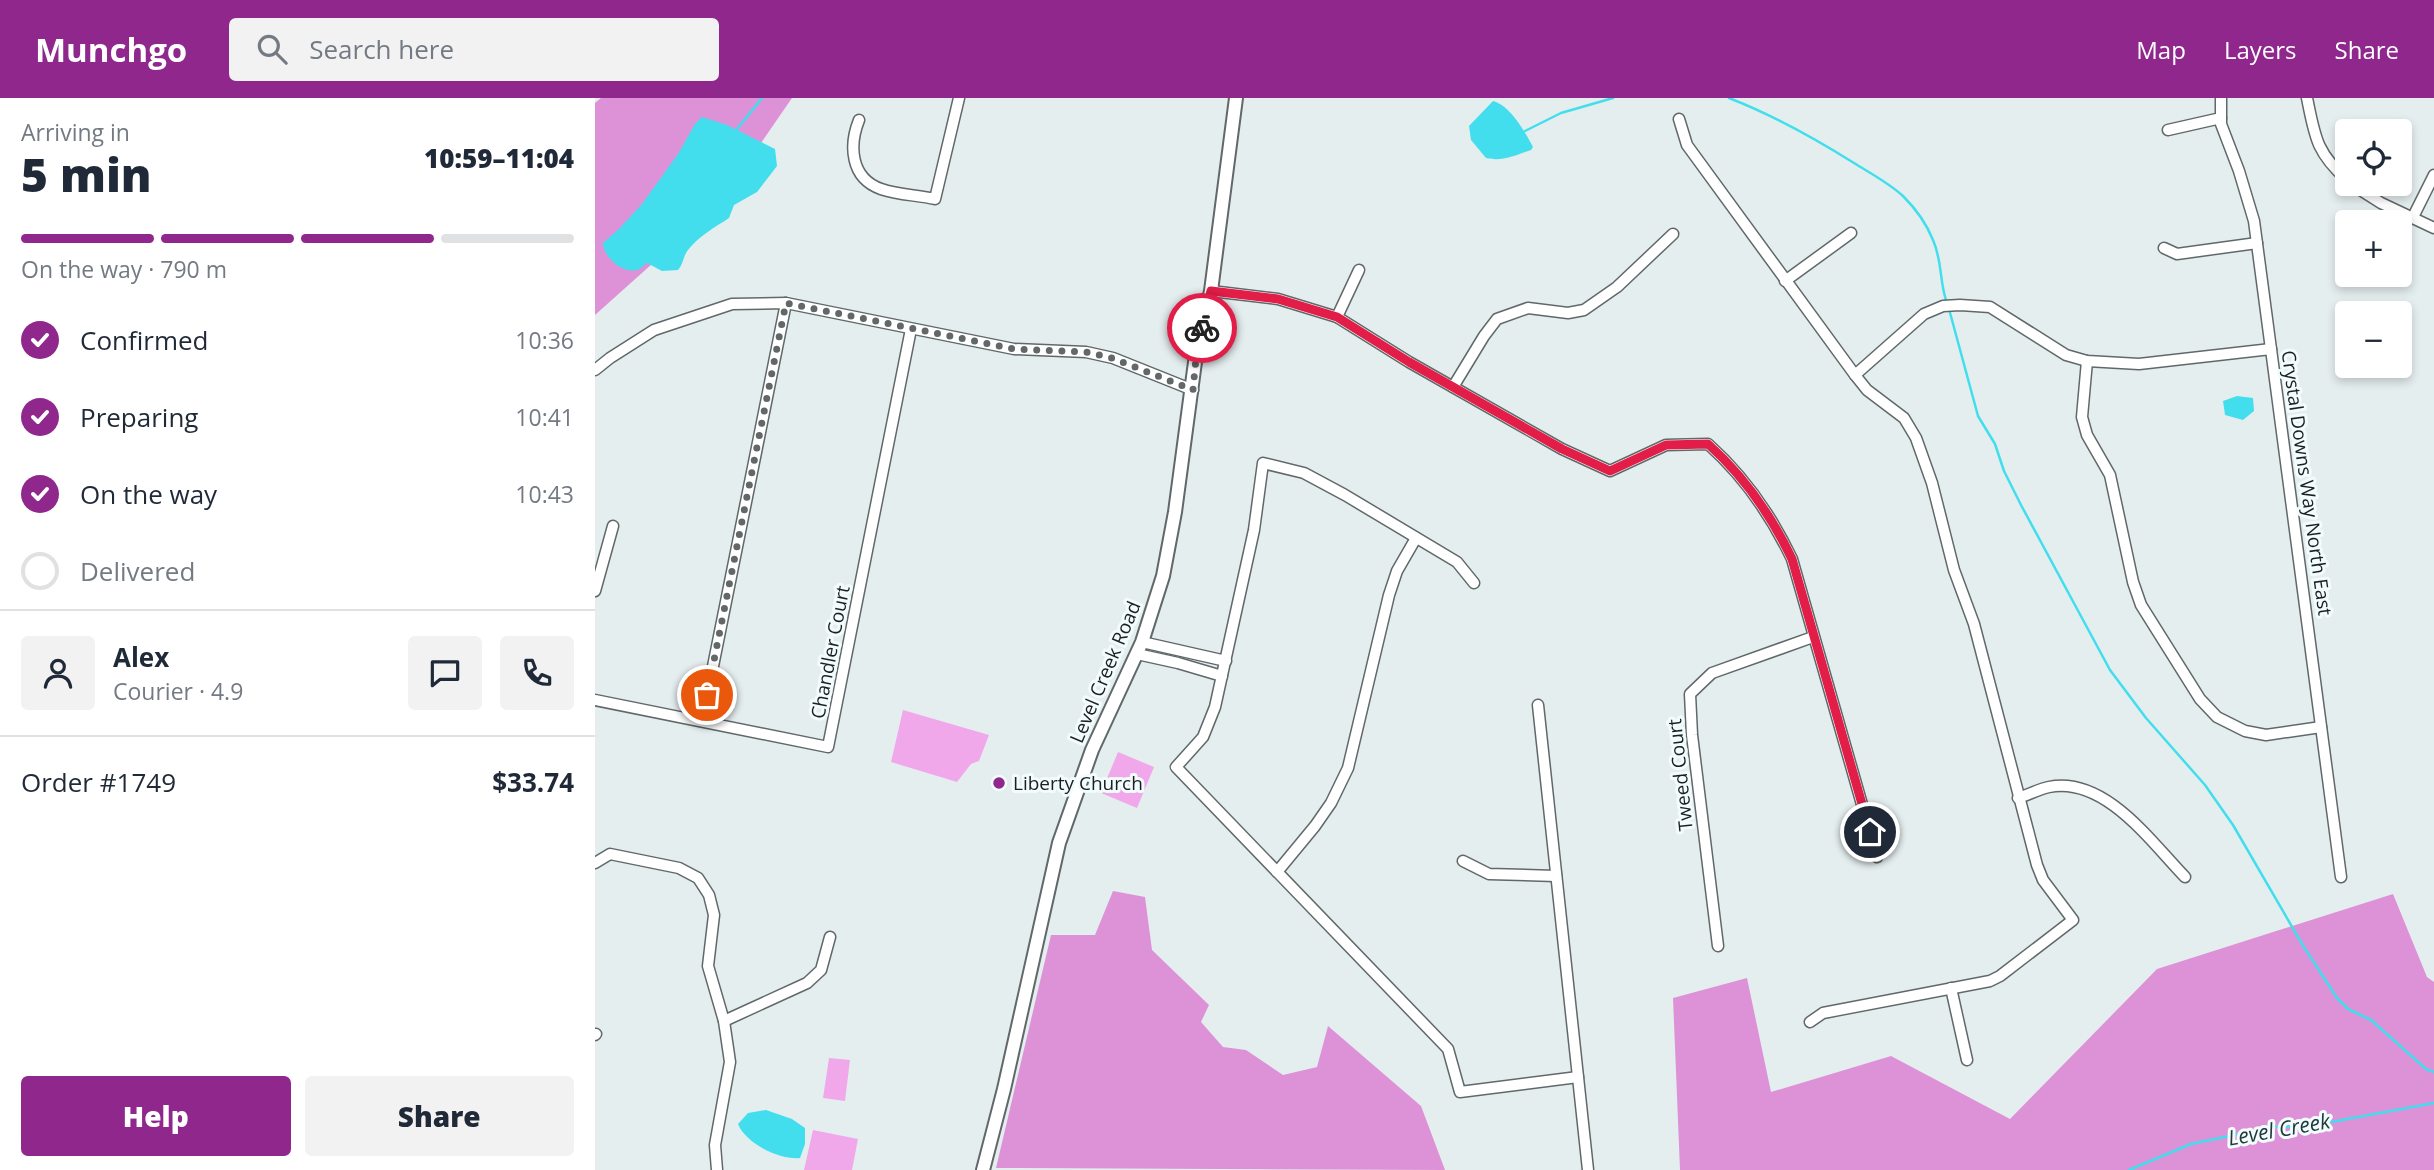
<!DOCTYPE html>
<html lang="en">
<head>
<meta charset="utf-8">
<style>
	body { margin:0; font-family:"Open Sans",sans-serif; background:#f2f2f3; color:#1f2937; height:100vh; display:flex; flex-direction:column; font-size:26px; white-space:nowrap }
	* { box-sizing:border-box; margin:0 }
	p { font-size:23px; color:#747a83 }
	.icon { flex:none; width:38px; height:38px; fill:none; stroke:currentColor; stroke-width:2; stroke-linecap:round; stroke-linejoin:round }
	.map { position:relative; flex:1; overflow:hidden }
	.panel { display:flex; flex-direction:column; background:#fff; width:595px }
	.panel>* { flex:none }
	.buttons { position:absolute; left:1740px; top:21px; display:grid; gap:14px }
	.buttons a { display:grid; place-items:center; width:77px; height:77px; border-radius:7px; background:#fff; box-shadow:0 4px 10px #0003; font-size:35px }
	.pin { position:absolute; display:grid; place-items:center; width:60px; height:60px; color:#fff; margin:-30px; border:4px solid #fff; border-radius:50%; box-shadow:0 2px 7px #0007 }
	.courier { position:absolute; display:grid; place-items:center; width:70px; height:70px; margin:-35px; border:5px solid #e11d48; border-radius:50%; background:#fff; color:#222; box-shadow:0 2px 9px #0007 }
	.overview em { font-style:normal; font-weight:800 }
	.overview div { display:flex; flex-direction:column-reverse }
	.overview { display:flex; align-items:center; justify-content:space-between; height:119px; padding:0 21px }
	h1 { font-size:46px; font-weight:800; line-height:52px }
	.bar { display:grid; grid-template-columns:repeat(4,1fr); gap:10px 7px; align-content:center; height:84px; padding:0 21px }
	.bar i { height:9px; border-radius:5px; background:#e0e1e3 }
	.bar .active { background:#8f278c }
	.bar p { grid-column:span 4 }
	.line { display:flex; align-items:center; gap:18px; padding:0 21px; border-top:2px solid #e0e1e3 }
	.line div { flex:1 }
	.round { display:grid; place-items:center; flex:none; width:74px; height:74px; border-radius:7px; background:#f2f2f3 }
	ol { padding:0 21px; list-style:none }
	li { display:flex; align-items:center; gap:21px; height:77px }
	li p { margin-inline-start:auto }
	li .icon { padding:7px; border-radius:50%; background:#8f278c; color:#fff; stroke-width:4 }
	li:last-child { color:#747a83 }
	li i { width:38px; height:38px; border:4px solid #e0e1e3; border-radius:50% }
	.button { display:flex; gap:14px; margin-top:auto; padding:14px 21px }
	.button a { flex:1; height:80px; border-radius:7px; background:#8f278c; color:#fff; font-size:28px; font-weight:800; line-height:80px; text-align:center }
	.button a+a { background:#f2f2f3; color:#1f2937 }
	header { display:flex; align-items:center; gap:42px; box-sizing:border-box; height:98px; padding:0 35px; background:#8f278c; color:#fff }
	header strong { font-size:33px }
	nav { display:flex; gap:38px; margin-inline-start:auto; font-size:24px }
	.search { width:490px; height:63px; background:#f2f2f3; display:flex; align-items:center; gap:18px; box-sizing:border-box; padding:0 24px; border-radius:7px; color:#747a83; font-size:26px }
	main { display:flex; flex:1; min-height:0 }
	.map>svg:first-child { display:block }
</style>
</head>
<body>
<header>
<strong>Munchgo</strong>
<div class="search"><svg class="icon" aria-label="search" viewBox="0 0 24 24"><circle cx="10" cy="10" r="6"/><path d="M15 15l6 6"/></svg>Search here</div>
<nav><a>Map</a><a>Layers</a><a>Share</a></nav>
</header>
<main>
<section class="panel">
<div class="overview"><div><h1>5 min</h1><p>Arriving in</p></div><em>10:59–11:04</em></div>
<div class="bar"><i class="active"></i><i class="active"></i><i class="active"></i><i></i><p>On the way · 790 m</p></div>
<ol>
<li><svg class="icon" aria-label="check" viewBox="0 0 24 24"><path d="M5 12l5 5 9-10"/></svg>Confirmed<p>10:36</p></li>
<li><svg class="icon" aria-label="check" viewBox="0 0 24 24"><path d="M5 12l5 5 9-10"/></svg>Preparing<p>10:41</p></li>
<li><svg class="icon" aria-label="check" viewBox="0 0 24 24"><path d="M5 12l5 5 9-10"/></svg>On the way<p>10:43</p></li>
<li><i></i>Delivered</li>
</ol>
<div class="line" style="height:126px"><a class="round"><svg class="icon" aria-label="person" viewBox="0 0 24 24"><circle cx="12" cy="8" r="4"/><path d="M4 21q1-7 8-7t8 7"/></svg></a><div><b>Alex</b><p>Courier · 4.9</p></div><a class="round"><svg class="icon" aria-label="chat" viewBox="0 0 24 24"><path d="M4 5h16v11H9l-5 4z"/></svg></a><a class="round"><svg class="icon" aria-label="phone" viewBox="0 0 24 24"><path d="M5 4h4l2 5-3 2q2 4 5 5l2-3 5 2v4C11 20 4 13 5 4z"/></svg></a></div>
<div class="line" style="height:91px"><div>Order #1749</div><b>$33.74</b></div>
<div class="button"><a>Help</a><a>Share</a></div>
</section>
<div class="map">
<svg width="1839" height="1072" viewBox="0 0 1839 1072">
	<rect width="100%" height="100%" fill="#e5eeef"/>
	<!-- green -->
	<g fill="#f1a8eb">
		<path d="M308,612l86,25 -10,26 -8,3 -14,18 -66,-20z"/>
		<path d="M523,654l36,15 -17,41 -36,-15z"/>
		<path d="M234,960l21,2 -5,41 -22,-3z"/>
		<path d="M218,1032l45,9 -6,31h-48z"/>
	</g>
	<!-- forest -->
	<g fill="#dd92d7">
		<path d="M6,0h191l-73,106 -124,111v-212z"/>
		<path d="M518,793l32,6 7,53 57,55 -8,17 22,25 23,3 37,25 34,-8 11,-41 93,80 24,64 -449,-2 55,-233h44z"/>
		<path d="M1798,796l34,83 7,5v188h-754l-7,-172 74,-20 24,114 120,-36 119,63 147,-150z"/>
	</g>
	<!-- water -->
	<g fill="#42deed">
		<path d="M898,3c18,5 32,31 40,46l-2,3c-16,5 -28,12 -45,8l-15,-18 -2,-14z"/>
		<path d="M107,19l25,8 48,24 2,17 -20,26 -23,13 -5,13c-15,10 -29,17 -41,32 -5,6 -4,13 -10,20l-16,1 -15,-8c-3,2 -6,6 -10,7 -14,4 -34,-13 -34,-27l16,-14 23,-25 36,-50 17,-30z"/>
		<path d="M1642,298l16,2 1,13 -11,9 -18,-5 -2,-14z"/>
		<path d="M171,1012l26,9 13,9v16l-5,14c-20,2 -54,-14 -62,-34l10,-11z"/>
	</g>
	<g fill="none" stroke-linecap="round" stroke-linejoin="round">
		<!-- stream -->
		<g stroke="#42deed" stroke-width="2.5">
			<path d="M1134,0c44,17 85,40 125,65 16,10 35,20 49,33 12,12 24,29 30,44 10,23 6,42 14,63"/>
			<path d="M142,31l25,-31"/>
			<path d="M930,33l36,-18 52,-15"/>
			<path d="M1354,211l29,107 17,28 9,27 17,34 89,165 36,48 59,67 28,40 69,119 35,54 11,11 23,11 55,49 8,3"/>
			<path d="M1534,1072l62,-26 82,-17 37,-1 124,-23"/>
		</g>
		<!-- minor casing -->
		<g stroke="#606869" stroke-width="13">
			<g id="minor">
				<path d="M1626,0v26l18,47 15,50 87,656"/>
				<path d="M1712,0c8,39 9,54 40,82"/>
				<path d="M1084,21l8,26 168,230 12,15 37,28 12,20 16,45 22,87 20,54 63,241 6,15 30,40 -73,56 -10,5 -167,32 -13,9"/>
				<path d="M264,22c-10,25 -9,58 22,69 17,6 37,6 54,10l24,-101"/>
				<path d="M1573,32l53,-12"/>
				<path d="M1756,86l30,19 53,25"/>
				<path d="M1818,119l21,-42"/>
				<path d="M1569,150l13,6 80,-11"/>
				<path d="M1190,183l66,-48"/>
				<path d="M616,193l67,8 59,18 72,45 153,87 48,22 56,-26 42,-1c36,32 63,71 84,115l85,298"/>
				<path d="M742,219l22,-47"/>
				<path d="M1492,263l-5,56 5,18 23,40 23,107 8,23 59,94 17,18 28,14 21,4 55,-8"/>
				<path d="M0,272l15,-12 44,-28 78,-26 54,-1 228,46 72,3 27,6 80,32"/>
				<path d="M1260,277l69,-61 19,-8 17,-1 30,2 76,48 21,6 52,3 132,-15"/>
				<path d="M858,289l31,-51 13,-17 31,-11 40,5 16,-3 33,-23 56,-53"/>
				<path d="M879,485l-17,-21 -112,-67 -41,-22 -41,-10 -9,67 -39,177 -12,30 -27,30 272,282 12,43 118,-15"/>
				<path d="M0,493l18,-65"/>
				<path d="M547,544l84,19"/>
				<path d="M542,556l41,9 44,13"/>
				<path d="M0,602l233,47 83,-418"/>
				<path d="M943,607l50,465"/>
				<path d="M107,623l84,-418"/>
				<path d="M1423,700c10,-3 21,-9 31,-11 56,-11 102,55 136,90"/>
				<path d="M868,763l26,13 67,2"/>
				<path d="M0,765l15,-9 69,14 19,10 11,17 5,20 -6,51 16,55 6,41 -15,83 2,25"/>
				<path d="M682,774l38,-46 16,-23 17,-35 41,-173 8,-24 19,-33"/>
				<path d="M1123,848l-26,-211 -2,-41 22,-21 101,-36"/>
				<path d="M1356,890l16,72"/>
				<path d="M129,923l83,-38 14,-13 9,-33"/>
				<path d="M0,937l1,-1"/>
			</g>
		</g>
		<!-- tertiary casing -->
		<g stroke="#606869" stroke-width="16">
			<path id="tertiary" d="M388,1072l21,-81 55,-246 33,-93 50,-108 21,-66 12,-64 22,-165 14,-56 25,-193"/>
		</g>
		<!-- minor -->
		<use href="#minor" stroke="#fff" stroke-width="10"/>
		<!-- tertiary -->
		<use href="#tertiary" stroke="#fff" stroke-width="12"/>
	</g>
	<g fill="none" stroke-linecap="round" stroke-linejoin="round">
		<!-- done -->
		<path stroke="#626768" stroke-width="7" stroke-dasharray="0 12.6" d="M112,597l79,-392 228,46 72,3 26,6 81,32 4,-43 5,-19"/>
		<!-- route -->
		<path stroke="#e11d48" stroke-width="9" d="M607,230l9,-37 67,8 59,18 72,45 153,87 48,22 56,-26 42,-1c36,32 63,71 84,115l78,273"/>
	</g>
	<!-- markers -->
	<circle fill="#8f278c" stroke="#f2fcfd" stroke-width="2.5" cx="404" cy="685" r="7"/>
	<g text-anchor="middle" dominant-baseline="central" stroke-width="6" stroke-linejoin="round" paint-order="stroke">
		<!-- street labels -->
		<g font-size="19" fill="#1c1f20" stroke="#f2fcfd">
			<text transform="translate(1712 385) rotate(82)">Crystal Downs Way North East</text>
			<text transform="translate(235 554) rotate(-79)">Chandler Court</text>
			<text transform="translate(510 574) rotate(-67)">Level Creek Road</text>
			<text transform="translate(1085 677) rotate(-96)">Tweed Court</text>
		</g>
		<!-- poi labels -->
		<g font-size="19" fill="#1c1f20" stroke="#f2fcfd" text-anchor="start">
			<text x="418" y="685">Liberty Church</text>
		</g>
		<!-- water labels -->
		<g font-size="21" font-style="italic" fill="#1e3739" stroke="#f2fcfd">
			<text transform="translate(1684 1031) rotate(-10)">Level Creek</text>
		</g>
	</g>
</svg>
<div class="buttons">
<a><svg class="icon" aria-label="locate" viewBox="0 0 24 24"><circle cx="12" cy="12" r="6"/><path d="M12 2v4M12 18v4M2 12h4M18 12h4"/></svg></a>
<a>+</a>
<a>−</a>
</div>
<div class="pin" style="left:112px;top:597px;background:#ea580c"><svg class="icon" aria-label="bag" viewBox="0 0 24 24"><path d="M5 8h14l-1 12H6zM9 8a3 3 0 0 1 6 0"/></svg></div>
<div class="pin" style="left:1275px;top:734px;background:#1f2937"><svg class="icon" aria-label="home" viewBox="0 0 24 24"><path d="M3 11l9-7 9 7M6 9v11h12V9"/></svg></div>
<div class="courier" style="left:607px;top:230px"><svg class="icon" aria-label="bike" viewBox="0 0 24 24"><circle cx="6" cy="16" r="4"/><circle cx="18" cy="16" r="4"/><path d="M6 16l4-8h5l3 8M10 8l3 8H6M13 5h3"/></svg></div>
</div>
</main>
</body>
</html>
